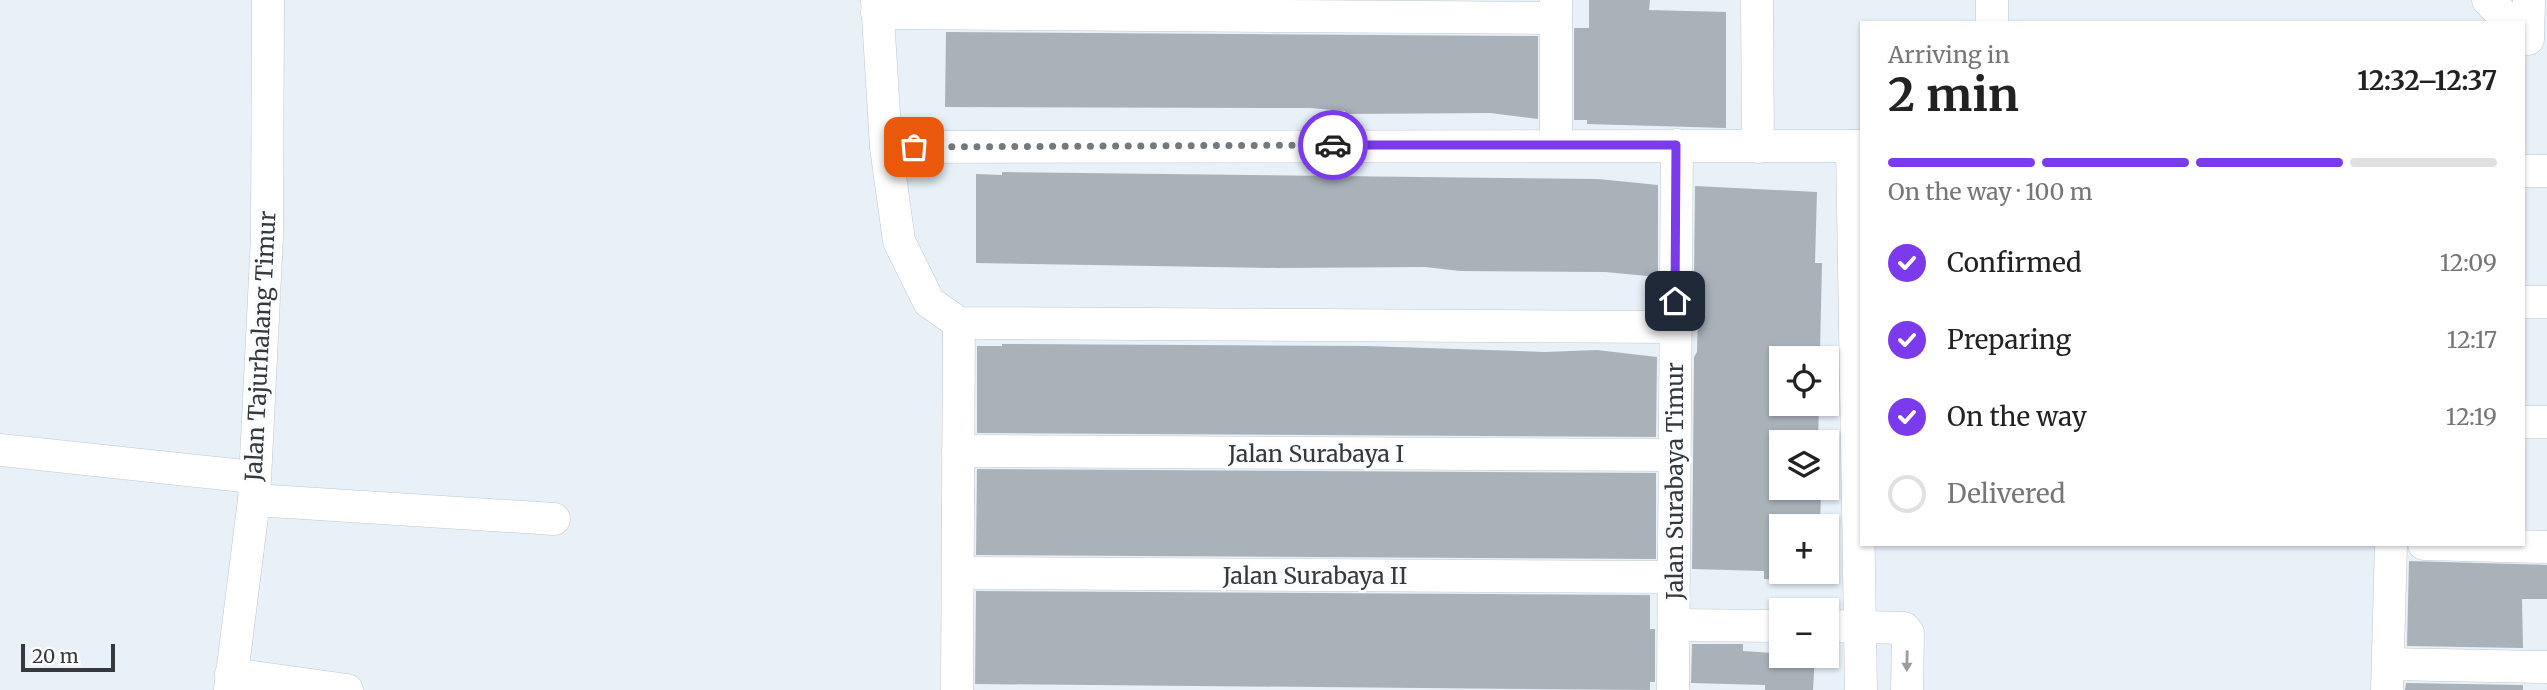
<!DOCTYPE html>
<html lang="en">
<head>
<meta charset="utf-8">
<style>
	body { margin:0; font-family:Merriweather,serif; background:#f2f2f2; color:#222; height:100vh; display:flex; flex-direction:column; font-size:26px; white-space:nowrap }
	* { box-sizing:border-box; margin:0 }
	p { font-size:23px; color:#767676 }
	.icon { flex:none; width:38px; height:38px; fill:none; stroke:currentColor; stroke-width:2; stroke-linecap:round; stroke-linejoin:round }
	.map { position:relative; flex:1; overflow:hidden }
	.panel { position:absolute; left:1860px; top:21px; width:665px; height:525px; display:flex; flex-direction:column; background:#fff; border-radius:0px; box-shadow:0 2px 5px #0004 }
	.panel>* { flex:none }
	.fabs { position:absolute; left:1769px; top:346px; display:grid; gap:14px }
	.fabs a { display:grid; place-items:center; width:70px; height:70px; border-radius:0px; background:#fff; box-shadow:0 2px 5px #0004; font-size:35px }
	.scale { position:absolute; left:21px; bottom:18px; width:94px; box-sizing:border-box; padding-left:7px; border:4px solid #36393c; border-top:0; font-size:19px; line-height:24px; white-space:nowrap; color:#36393c; -webkit-text-stroke:5px #fbfcfe; paint-order:stroke }
	.pin { position:absolute; display:grid; place-items:center; width:60px; height:60px; color:#fff; margin:-30px; border-radius:14px; box-shadow:0 4px 10px #0006 }
	.courier { position:absolute; display:grid; place-items:center; width:70px; height:70px; margin:-35px; border:5px solid #7c3aed; border-radius:50%; background:#fff; color:#222; box-shadow:0 2px 9px #0007 }
	.summary em { font-style:normal; font-weight:700 }
	.summary div { display:flex; flex-direction:column-reverse }
	.summary { display:flex; align-items:center; justify-content:space-between; height:119px; padding:0 28px }
	h1 { font-size:46px; font-weight:700; line-height:52px }
	.bar { display:grid; grid-template-columns:repeat(4,1fr); gap:10px 7px; align-content:center; height:84px; padding:0 28px }
	.bar i { height:9px; border-radius:5px; background:#e0e0e0 }
	.bar .active { background:#7c3aed }
	.bar p { grid-column:span 4 }
	ol { padding:0 28px; list-style:none }
	li { display:flex; align-items:center; gap:21px; height:77px }
	li p { margin-inline-start:auto }
	li .icon { padding:7px; border-radius:50%; background:#7c3aed; color:#fff; stroke-width:4 }
	li:last-child { color:#767676 }
	li i { width:38px; height:38px; border:4px solid #e0e0e0; border-radius:50% }
	.map>svg:first-child { display:block }
</style>
</head>
<body>
<div class="map">
<svg width="2547" height="690" viewBox="0 0 2547 690">
	<rect width="100%" height="100%" fill="#e8f0f8"/>
	<!-- building -->
	<g fill="#aab2b9">
		<path d="M1589,0h61l-1,10 77,2v116l-139,-4v-4h-13v-92h15z"/>
		<path d="M946,32l592,4v83l-48,-6 -145,1v-3l-35,-3 -365,-1z"/>
		<path d="M1002,172l596,7 60,6v92l-53,-5 -145,-1 -35,-4 -147,1 -302,-5v-89l26,1z"/>
		<path d="M1695,186l122,6 -2,71h7l-2,89h-38v52h37l-1,39h-36v50l39,1 -1,33h-38v45h30v9l-48,-2v-8l-72,-2 2,-212 3,-5 2,-75h-5z"/>
		<path d="M1002,344l363,2 180,6 52,-2 60,7 -1,80 -679,-4v-87h25z"/>
		<path d="M977,469l679,4v86l-680,-4z"/>
		<path d="M2409,561l138,4v34h-25l1,49 -116,-2z"/>
		<path d="M976,591l674,4v34h5v53h-5v8l-675,-6z"/>
		<path d="M1692,644h51v7l72,5 -2,34h-48v-5l-74,-2z"/>
		<path d="M2406,683l117,2v5h-118z"/>
	</g>
	<g fill="none" stroke-linecap="round" stroke-linejoin="round">
		<!-- street casing -->
		<g stroke="#bfc7ce" stroke-width="33">
			<g id="street">
				<path d="M877,0l9,147 13,94 30,61 30,21 715,4"/>
				<path d="M1556,0v144"/>
				<path d="M1757,0l1,147"/>
				<path d="M1992,0v23"/>
				<path d="M2488,0l23,23"/>
				<path d="M877,13l679,5"/>
				<path d="M2528,39l1,-39"/>
				<path d="M1852,146l9,544"/>
				<path d="M886,147l976,-1"/>
				<path d="M2524,171h23"/>
				<path d="M2524,302h23"/>
				<path d="M2524,422h23"/>
				<path d="M0,450l253,27"/>
				<path d="M958,451l715,4"/>
				<path d="M254,500l300,19"/>
				<path d="M2424,544l123,3"/>
				<path d="M958,573l715,4"/>
				<path d="M1675,625l107,1"/>
				<path d="M1827,626l77,2 4,5 -1,57"/>
				<path d="M2388,664l159,3"/>
				<path d="M231,674l116,16"/>
				<path d="M230,690l24,-190 13,-264 1,-236"/>
				<path d="M957,690l2,-367"/>
				<path d="M1673,690l4,-545"/>
				<path d="M2387,690l4,-146"/>
			</g>
		</g>
		<!-- street -->
		<use href="#street" stroke="#fff" stroke-width="32"/>
	</g>
	<!-- one-way arrows -->
	<defs><path id="oneway-solid" d="M-6-.8H1V-3.2L6.5 0L1 3.2V.8H-6Z" transform="scale(1.75)"/></defs>
	<use fill="#9a9c9e" href="#oneway-solid" transform="translate(1907 661) rotate(91)"/>
	<g fill="none" stroke-linecap="round" stroke-linejoin="round">
		<!-- done -->
		<path stroke="#74797e" stroke-width="7" stroke-dasharray="0 12.6" d="M914,147l419,-2"/>
		<!-- route -->
		<path stroke="#7c3aed" stroke-width="9" d="M1333,145h343l-1,156"/>
	</g>
	<g text-anchor="middle" dominant-baseline="central" stroke-width="6" stroke-linejoin="round" paint-order="stroke">
		<!-- street labels -->
		<g font-size="23" fill="#36393c" stroke="#fbfcfe">
			<text transform="translate(260 346) rotate(-87)">Jalan Tajurhalang Timur</text>
			<text x="1316" y="453">Jalan Surabaya I</text>
			<text transform="translate(1674 481) rotate(-90)">Jalan Surabaya Timur</text>
			<text x="1315" y="575">Jalan Surabaya II</text>
		</g>
	</g>
</svg>
<div class="fabs">
<a><svg class="icon" aria-label="locate" viewBox="0 0 24 24"><circle cx="12" cy="12" r="6"/><path d="M12 2v4M12 18v4M2 12h4M18 12h4"/></svg></a>
<a><svg class="icon" aria-label="layers" viewBox="0 0 24 24"><path d="M12 4l9 5-9 5-9-5zM3 14l9 5 9-5"/></svg></a>
<a>+</a>
<a>−</a>
</div>
<div class="scale">20 m</div>
<div class="pin" style="left:914px;top:147px;background:#ea580c"><svg class="icon" aria-label="bag" viewBox="0 0 24 24"><path d="M5 8h14l-1 12H6zM9 8a3 3 0 0 1 6 0"/></svg></div>
<div class="pin" style="left:1675px;top:301px;background:#1f2937"><svg class="icon" aria-label="home" viewBox="0 0 24 24"><path d="M3 11l9-7 9 7M6 9v11h12V9"/></svg></div>
<div class="courier" style="left:1333px;top:145px"><svg class="icon" aria-label="car" viewBox="0 0 24 24"><path d="M5 17H2v-5l4-1 3-4h7l3 4 3 1v5h-3M9 17h6M6 11h13"/><circle cx="7" cy="17" r="2"/><circle cx="17" cy="17" r="2"/></svg></div>
<section class="panel">
<div class="summary"><div><h1>2 min</h1><p>Arriving in</p></div><em>12:32–12:37</em></div>
<div class="bar"><i class="active"></i><i class="active"></i><i class="active"></i><i></i><p>On the way · 100 m</p></div>
<ol>
<li><svg class="icon" aria-label="check" viewBox="0 0 24 24"><path d="M5 12l5 5 9-10"/></svg>Confirmed<p>12:09</p></li>
<li><svg class="icon" aria-label="check" viewBox="0 0 24 24"><path d="M5 12l5 5 9-10"/></svg>Preparing<p>12:17</p></li>
<li><svg class="icon" aria-label="check" viewBox="0 0 24 24"><path d="M5 12l5 5 9-10"/></svg>On the way<p>12:19</p></li>
<li><i></i>Delivered</li>
</ol>
</section>
</div>
</body>
</html>
